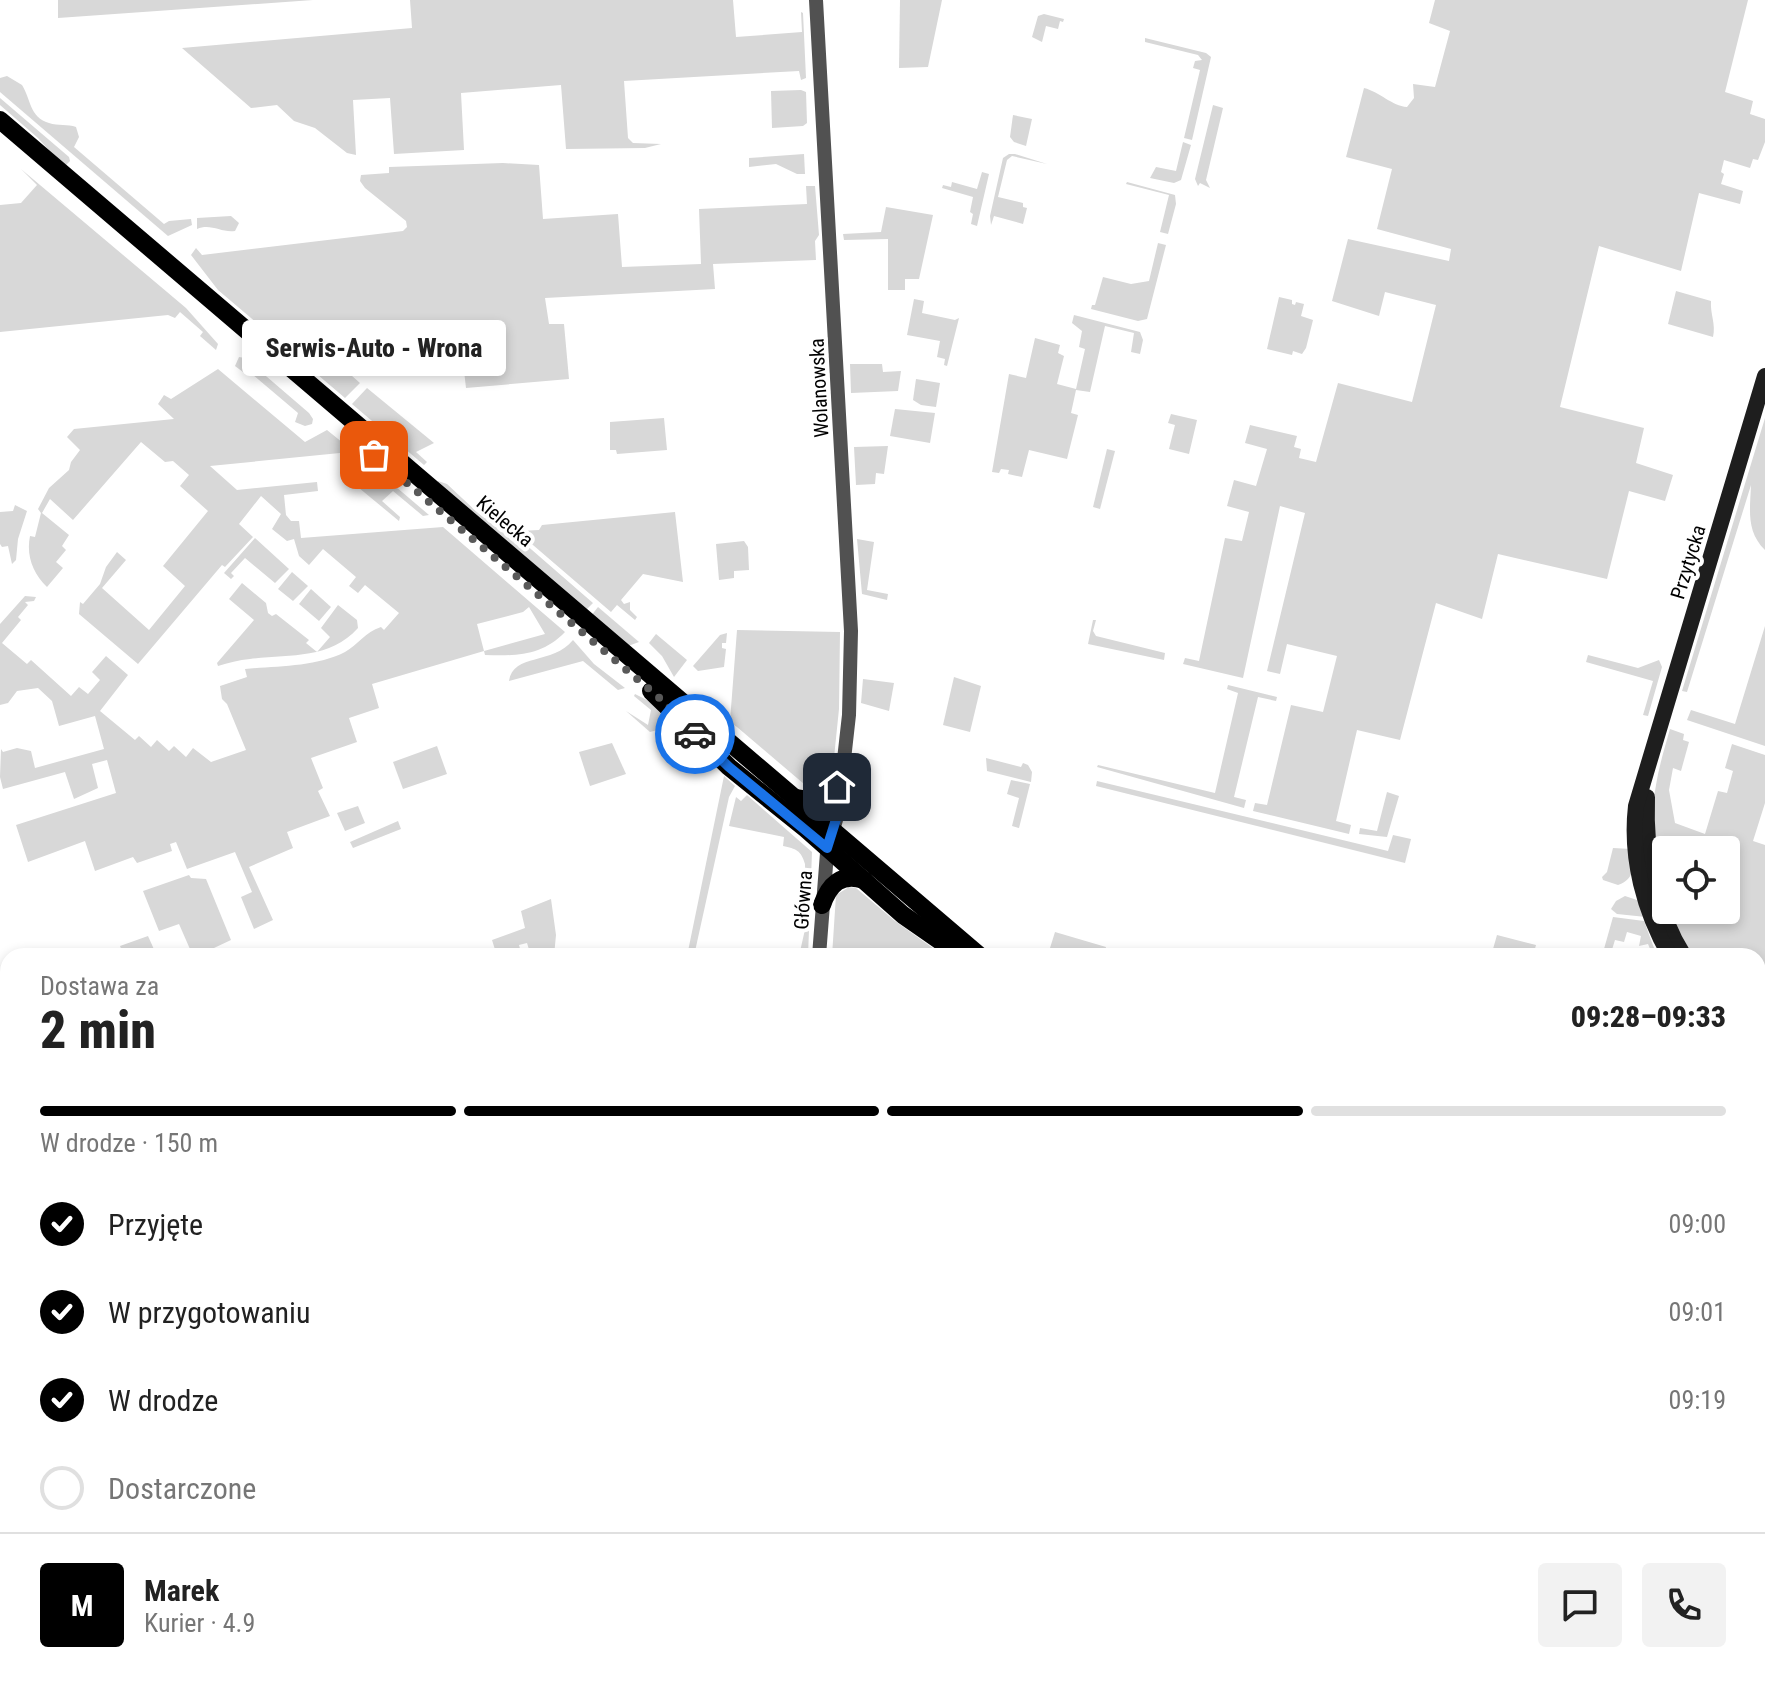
<!DOCTYPE html>
<html lang="pl">
<head>
<meta charset="utf-8">
<style>
	body { margin:0; font-family:"Roboto Condensed",sans-serif; background:#f2f2f2; color:#222; height:100vh; display:flex; flex-direction:column; font-size:30px; white-space:nowrap }
	* { box-sizing:border-box; margin:0 }
	p { font-size:26px; color:#767676 }
	.icon { flex:none; width:44px; height:44px; fill:none; stroke:currentColor; stroke-width:2; stroke-linecap:round; stroke-linejoin:round }
	.map { position:relative; flex:1; overflow:hidden }
	.drawer { position:absolute; left:0px; top:948px; width:1766px; height:744px; display:flex; flex-direction:column; background:#fff; border-radius:24px 24px 0 0; box-shadow:0 4px 12px #0003 }
	.drawer>* { flex:none }
	.fabs { position:absolute; left:1652px; top:836px; display:grid; gap:16px }
	.fabs a { display:grid; place-items:center; width:88px; height:88px; border-radius:8px; background:#fff; box-shadow:0 4px 12px #0003; font-size:40px }
	.pin { position:absolute; display:grid; place-items:center; width:68px; height:68px; color:#fff; margin:-34px; border-radius:16px; box-shadow:0 4px 12px #0006 }
	.courier { position:absolute; display:grid; place-items:center; width:80px; height:80px; margin:-40px; border:6px solid #1a73e8; border-radius:50%; background:#fff; color:#222; box-shadow:0 2px 10px #0007 }
	.bubble { position:absolute; height:56px; border-radius:8px; background:#fff; box-shadow:0 4px 12px #0003; font-size:26px; font-weight:800; line-height:56px; text-align:center }
	.head em { font-style:normal; font-weight:800 }
	.head div { display:flex; flex-direction:column-reverse }
	.head { display:flex; align-items:center; justify-content:space-between; height:136px; padding:0 40px }
	h1 { font-size:52px; font-weight:800; line-height:60px }
	.bar { display:grid; grid-template-columns:repeat(4,1fr); gap:12px 8px; align-content:center; height:96px; padding:0 40px }
	.bar i { height:10px; border-radius:6px; background:#e0e0e0 }
	.bar .selected { background:#000 }
	.bar p { grid-column:span 4 }
	.line { display:flex; align-items:center; gap:20px; padding:0 40px; border-top:2px solid #e0e0e0 }
	.line div { flex:1 }
	.round { display:grid; place-items:center; flex:none; width:84px; height:84px; border-radius:8px; background:#f2f2f2 }
	ol { padding:0 40px; list-style:none }
	li { display:flex; align-items:center; gap:24px; height:88px }
	li p { margin-inline-start:auto }
	li .icon { padding:8px; border-radius:50%; background:#000; color:#fff; stroke-width:4 }
	li:last-child { color:#767676 }
	li i { width:44px; height:44px; border:4px solid #e0e0e0; border-radius:50% }
	.map>svg:first-child { display:block }
</style>
</head>
<body>
<div class="map">
<svg width="1765" height="1692" viewBox="0 0 1765 1692">
	<rect width="100%" height="100%" fill="#fff"/>
	<!-- green -->
	<g fill="#d8d8d8" fill-rule="evenodd">
		<path d="M58,0h255l-255,18z"/>
		<path d="M410,0h323l3,37 66,-5 -1,-20 2,1 3,65 -5,2 -2,-9 -175,10 4,57 5,5 28,1 -16,4 -79,1 -5,-64 -100,8 3,57 -70,4 -4,-56 -37,2 3,55 -9,-2 -32,-25 -21,-7 -17,-16 -26,3 -69,-60 230,-20z"/>
		<path d="M900,0h42l-14,67 -29,1z"/>
		<path d="M1435,0h313l-23,92 28,9 -3,13 15,5v23l-7,18 -5,-1 -3,9 -26,-8 -3,12 3,2 -3,10 22,7 -3,13 -41,-11 -18,78 -82,-25 -39,161 84,21 -8,35 37,12 -8,26 -36,-10 -22,88 -109,-25 -16,65 -46,-16 -36,137 -43,-10 -21,91 15,4 -2,9 -96,-23 2,-8 12,2 24,-100 32,7 14,-56 -50,-12 -7,30 -13,-3 38,-158 -25,-7 -37,172 -60,-14 2,-6 14,3 26,-123 17,3 7,-29 -22,-6 7,-26 22,6 11,-37 -22,-6 5,-18 47,11 -3,11 7,2 -2,9 17,4 22,-79 74,19 24,-97 -51,-13 -6,24 -47,-15 16,-62 101,22 2,-12 -74,-20 15,-60 -46,-12 18,-69c16,4 28,18 43,19l7,-9 -1,-14 22,3 15,-56 -21,-8z"/>
		<path d="M1044,14l20,5 -1,3 -3,-1 -2,8 -12,-3 -4,16 -10,-5 6,-21z"/>
		<path d="M1145,38l61,15 5,4 -19,83 -8,-2 16,-68 -7,-2 2,-7 7,-1 -4,-5 -53,-13z"/>
		<path d="M7,76l15,9c9,14 7,32 27,38 9,3 19,1 27,4l3,10 -5,10 90,77 5,-3 22,-2 1,6 -24,11 -168,-144v-14z"/>
		<path d="M801,90l5,2 1,31 -4,3 -31,2 -1,-37z"/>
		<path d="M0,98l69,59 1,4 -6,6 -26,-29 -38,-33z"/>
		<path d="M1213,105l10,3 -17,72 4,8 -10,-5 -2,3 -3,-7z"/>
		<path d="M1013,115l19,4 -6,27 -12,-4 -4,-5z"/>
		<path d="M1183,142l8,3 -10,35 -7,3 -24,-5 6,-11 20,4z"/>
		<path d="M804,154l1,20h-8l-21,-10 -27,3v-9z"/>
		<path d="M1015,154l32,10 -35,-8 -5,4 -9,37 25,6v4l4,1 -4,16 -29,-8 -3,9 -1,-9 13,-58 6,-4z"/>
		<path d="M503,163l36,2 4,54 75,-5 4,53 79,-3 -2,-55 108,-5 -1,-18h9l4,49 -4,6 1,19 -103,4 2,25 -170,9 4,26h15l5,55 -103,9 -3,-26 -36,4 -4,-32 -105,12 42,37 -15,15 -127,-108 -27,-35 5,-7 6,7 201,-24 4,-4 -1,-6 -41,-33 -5,-7 1,-6 28,-2v-6z"/>
		<path d="M21,169l165,139 32,36 -2,6 -16,-14 3,-4 -23,-20 -5,6 -7,-3 -168,17v-127l21,-2 16,-18z"/>
		<path d="M982,172l7,2 -12,52 -6,-2 2,-10 -3,-2 3,-15 -31,-9 1,-3 8,2 1,-5 25,7z"/>
		<path d="M1127,182l48,13 1,9 -8,30 -8,-2 9,-37 -43,-11z"/>
		<path d="M886,207l47,8 -14,64h-14v11h-17v-51l-44,1 -1,-6 38,-2z"/>
		<path d="M231,216l8,7 -4,8c-14,2 -24,-8 -38,-2v-11z"/>
		<path d="M1158,243l8,2 -19,74 -9,2 -47,-12 1,-4h3l8,-28 28,7 18,-3z"/>
		<path d="M1676,291l35,10c-1,13 5,23 2,36l-45,-13z"/>
		<path d="M1279,297l13,3v4l3,1 1,-3 8,2 -3,12 12,4 -7,28 -4,6 -9,-3 -1,4 -25,-6z"/>
		<path d="M914,299l10,2 -2,12 33,7 4,-2 -12,48 -3,-1 1,-6 -8,-2 3,-16 -33,-6z"/>
		<path d="M1074,315l66,17 3,8 -3,14 -9,-2 3,-19 -29,-7 -15,66 -14,-2 -5,23 7,2 -11,44 -38,-9 -7,27 -14,-3 1,-4 -8,-1 -2,4 -7,-1 17,-98 17,4 9,-40 25,7 -2,8 6,3 -7,28 19,5 9,-40 -6,-2 3,-16 -10,-8z"/>
		<path d="M239,357l6,1 64,55 4,6 -1,5 -7,2 -10,-4 3,-9 -52,-44 -3,3 -8,-6z"/>
		<path d="M850,364h32l1,8 18,-1 -3,20 -47,2z"/>
		<path d="M218,369l87,73 22,-12 42,34 -8,3 -11,-15 -140,14 27,24 80,-8 1,9 -34,4 2,20 5,6h8l2,17 142,-11 122,105c-23,24 -49,24 -80,23l-1,-4 -112,33 7,24 -30,10 8,24 -46,16 12,30 -5,3 12,25 -43,16 6,16 -44,19 24,53 -19,9 -13,-32 11,-5 -17,-40 -48,17 -11,-27 -6,2 2,7 -35,12 -4,-6 -38,14 -10,-30 -57,21 -12,-37 100,-32 -9,-33 -15,4 6,24 -24,11 -9,-27 -62,17 -3,-12 1,-28 2,3 14,-4 14,3 4,17 69,-19 -9,-33 -36,10 -7,-25 -14,-13 -21,3 -9,12 -8,2v-81l25,-28 11,1 -2,4 -9,1 3,3 -10,12 3,3 -19,23 25,21 4,-4 40,36 8,-9 9,7 12,-14 -8,-8 14,-16 22,19 -28,36 35,29 4,-4 12,11 6,-7 12,11 5,-5 12,11 7,-9 18,14 35,-12 -19,-46 -5,-5 -2,-13 27,-9 -2,-8c32,-3 71,-2 100,-17 13,-7 20,-20 36,-25l3,3 15,-17 -34,-28 -7,8 -9,-7 7,-9 -33,-28 -14,16 -10,-9 -5,-17 -7,2 -15,-12 9,-15 -20,-18 -22,28 14,13 -28,30 -3,-2 -84,99 -59,-50 1,-12 3,2 17,-20 6,-17 11,-15 9,8 -24,28 47,42 36,-44 -22,-20 45,-55 -28,-25 9,-11 -16,-14 -8,1 -24,-20 -68,78 -23,-21 -8,14 27,22 -7,11 4,4 -10,12 7,6 -16,19c-14,-14 -21,-31 -17,-51l5,1 6,-24 -3,-4 11,-21 20,-18 2,-8 9,-12 -13,-13 7,-8 100,-10 -16,-15 6,-9 7,4zM529,607l16,27 -61,17 -7,-27 46,-12z"/>
		<path d="M916,379l24,4 -4,24 -15,-2 -8,-5z"/>
		<path d="M367,388l67,55 -18,9 11,10 -3,3 -72,-61z"/>
		<path d="M895,409l40,4 -5,30 -40,-7z"/>
		<path d="M1171,414l26,6 -8,34 -20,-5 6,-24 -7,-2z"/>
		<path d="M664,418l3,32 -50,4 -1,-4h-6v-28z"/>
		<path d="M1765,418v132c-19,-19 -15,-40 -14,-65l-64,207 -5,-1z"/>
		<path d="M888,446l-4,28 -8,-1 -1,11 -19,1 -2,-38z"/>
		<path d="M1107,449l8,2 -15,58 -7,-2z"/>
		<path d="M375,469l54,46 -6,1 -30,-25 -11,10 18,16 -1,4 -52,-43 13,-1z"/>
		<path d="M438,481l9,3 31,29 31,17 84,73 -8,8 -147,-125z"/>
		<path d="M15,505l12,6 -9,28 -2,21 -4,4 -4,-18 -6,1 -2,-3v-32l13,-1z"/>
		<path d="M493,511l26,20 20,-1 3,-5 133,-13 8,70 -40,-8 -22,26 3,4 6,-2v8l7,7 -2,3 -18,-15 -6,7 -92,-79 -35,-21z"/>
		<path d="M255,538l34,31 -14,14 -30,-25 -14,15 3,3 -3,3 -7,-6z"/>
		<path d="M857,539l17,3 -7,48 21,4 -1,6 -25,-6z"/>
		<path d="M744,541l4,6 1,23 -15,1v7l-15,2 -3,-36z"/>
		<path d="M292,572l16,14 -15,15 -15,-12z"/>
		<path d="M242,583l24,20 2,10 4,3 4,-2 33,26 -3,3 11,9 13,-15 -9,-9 17,-23 19,15 1,8c-29,32 -69,26 -108,31 -11,1 -22,4 -32,7l-1,-3 37,-43 -25,-21z"/>
		<path d="M311,589l20,18 -12,14 -20,-17z"/>
		<path d="M598,607l41,35 -11,4 -37,-30z"/>
		<path d="M1093,620h3l-3,11 3,5 69,17 -1,7 -76,-16z"/>
		<path d="M1765,626v120l-78,-26 4,-10 44,14z"/>
		<path d="M737,630l103,2 -1,77 -7,68 -22,8 -6,-1 -67,-57 -25,-17 2,-2 16,13z"/>
		<path d="M727,633l-1,10h-4v5l4,1 -2,18 -26,4 -5,-5 27,-31z"/>
		<path d="M656,634l31,26 -13,17 -12,-21 -13,-13z"/>
		<path d="M573,640l21,24 31,24 -7,2 -35,-29 -74,20c4,-28 44,-16 64,-41z"/>
		<path d="M1588,655l50,13 21,-8 3,7 -14,49 -5,-1 10,-34 -67,-19z"/>
		<path d="M954,677l27,9 -11,46 -27,-7z"/>
		<path d="M863,679l31,4 -5,28 -28,-8z"/>
		<path d="M1228,685l49,12 -1,4 -18,-4 -24,100 12,3 -2,8 -147,-41 1,-2 117,28 23,-100 -11,-4z"/>
		<path d="M635,694l14,7 23,25 -22,6 -24,-21 22,14 3,-15 -17,-14z"/>
		<path d="M1670,729l14,5 -1,6 6,2 -8,29 -8,-3 -4,22 6,33 30,11 13,-43 9,2 6,-22 -8,-3 7,-24 33,11v48l-12,38 12,4v222l-7,-10v-101h-66l-23,-46h57v-60h-60v49c-10,-35 -17,-77 -10,-114 3,-19 9,-38 14,-56z"/>
		<path d="M612,743l14,31 -36,12 -11,-34z"/>
		<path d="M437,746l10,28 -44,15 -10,-27z"/>
		<path d="M986,758l35,9 2,-4 5,2 4,7 -1,10 -44,-11z"/>
		<path d="M724,776l11,10 -6,11 -35,159h-7z"/>
		<path d="M1011,780l19,4 -11,44 -7,-2 7,-28 -12,-4z"/>
		<path d="M1097,781l291,70 5,-16 18,4 -6,24 -309,-77z"/>
		<path d="M1387,792l12,4 -12,41 -28,-3 1,-6 17,3z"/>
		<path d="M747,795l65,57 -4,104h-9l7,-31 -1,-61c-4,-14 -9,-15 -22,-18l1,-9 -55,-11 7,-29 5,4z"/>
		<path d="M358,806l7,17 -20,8 -8,-18z"/>
		<path d="M398,821l3,8 -48,19 -3,-6z"/>
		<path d="M1613,848l18,1c1,17 6,29 -13,36l-15,-5 -1,-3 5,-5z"/>
		<path d="M189,875l2,3 15,1 25,61 -34,16h-4l-14,-32 -20,7 -16,-40z"/>
		<path d="M849,887l7,1 39,33 49,35h-112l4,-61z"/>
		<path d="M1625,896l15,5 6,16 -29,-3 -6,-5 5,-8z"/>
		<path d="M551,899l5,36 -2,21h-23l-4,-13 -8,2 3,11h-25l-5,-16 33,-12 -4,-17z"/>
		<path d="M1613,917l31,4 13,35h-4l-5,-12 -9,2 2,-10 -14,-4 -3,10 -9,-2 -5,16h-8z"/>
		<path d="M1055,932l51,15 -2,9h-40l-14,-8z"/>
		<path d="M1497,935l39,10 -3,11h-42z"/>
		<path d="M148,936l9,20h-33l-4,-10z"/>
		<path d="M8,1145v58l-8,3v-57z"/>
		<path d="M0,1410l8,9v258l-8,-12z"/>
		<path d="M12,1684h173l3,5 11,-5 -10,8h-171z"/>
	</g>
	<g fill="none" stroke-linecap="round" stroke-linejoin="round">
		<!-- tertiary -->
		<g stroke="#515151" stroke-width="14">
			<path d="M816,0l35,631 -2,84 -11,98 -7,24"/>
			<path d="M819,956l9,-116"/>
			<path d="M958,1684l2,8"/>
		</g>
		<!-- secondary -->
		<g stroke="#1e1e1e" stroke-width="16">
			<path d="M1647,797c-2,56 7,111 37,159"/>
			<path d="M1670,956c-26,-45 -40,-98 -34,-150l129,-430"/>
			<path d="M1758,1079l7,11"/>
			<path d="M1758,1470l7,-11"/>
			<path d="M1758,1497l7,-19"/>
			<path d="M1641,1692l2,-8"/>
		</g>
		<!-- primary -->
		<g stroke="#000" stroke-width="18">
			<path d="M0,120l980,836"/>
			<path d="M651,691l78,76 77,62 97,86 59,41"/>
			<path d="M796,798c22,5 37,-4 46,-25"/>
			<path d="M822,905c7,-20 19,-33 42,-25"/>
			<path d="M1758,1627l7,5"/>
			<path d="M1758,1654l7,6"/>
		</g>
	</g>
	<g fill="none" stroke-linecap="round" stroke-linejoin="round">
		<!-- done -->
		<path stroke="#595959" stroke-width="8" stroke-dasharray="0 14.4" d="M374,455l289,246 32,33"/>
		<!-- route -->
		<path stroke="#1a73e8" stroke-width="10" d="M695,734l34,33 98,81 11,-35 4,-40 -5,14"/>
	</g>
	<g text-anchor="middle" dominant-baseline="central" stroke-width="8" stroke-linejoin="round" paint-order="stroke">
		<!-- street labels -->
		<g font-size="20" fill="#000" stroke="#fff">
			<text transform="translate(819 388) rotate(-93)">Wolanowska</text>
			<text transform="translate(505 521) rotate(40)">Kielecka</text>
			<text transform="translate(1688 562) rotate(-73)">Przytycka</text>
			<text transform="translate(803 900) rotate(-86)">Główna</text>
		</g>
	</g>
</svg>
<div class="fabs">
<a><svg class="icon" aria-label="locate" viewBox="0 0 24 24"><circle cx="12" cy="12" r="6"/><path d="M12 2v4M12 18v4M2 12h4M18 12h4"/></svg></a>
</div>
<div class="pin" style="left:374px;top:455px;background:#ea580c"><svg class="icon" aria-label="bag" viewBox="0 0 24 24"><path d="M5 8h14l-1 12H6zM9 8a3 3 0 0 1 6 0"/></svg></div>
<div class="pin" style="left:837px;top:787px;background:#1f2937"><svg class="icon" aria-label="home" viewBox="0 0 24 24"><path d="M3 11l9-7 9 7M6 9v11h12V9"/></svg></div>
<div class="courier" style="left:695px;top:734px"><svg class="icon" aria-label="car" viewBox="0 0 24 24"><path d="M5 17H2v-5l4-1 3-4h7l3 4 3 1v5h-3M9 17h6M6 11h13"/><circle cx="7" cy="17" r="2"/><circle cx="17" cy="17" r="2"/></svg></div>
<div class="bubble" style="left:242px;top:320px;width:264px">Serwis-Auto - Wrona</div>
<section class="drawer">
<div class="head"><div><h1>2 min</h1><p>Dostawa za</p></div><em>09:28–09:33</em></div>
<div class="bar"><i class="selected"></i><i class="selected"></i><i class="selected"></i><i></i><p>W drodze · 150 m</p></div>
<ol>
<li><svg class="icon" aria-label="check" viewBox="0 0 24 24"><path d="M5 12l5 5 9-10"/></svg>Przyjęte<p>09:00</p></li>
<li><svg class="icon" aria-label="check" viewBox="0 0 24 24"><path d="M5 12l5 5 9-10"/></svg>W przygotowaniu<p>09:01</p></li>
<li><svg class="icon" aria-label="check" viewBox="0 0 24 24"><path d="M5 12l5 5 9-10"/></svg>W drodze<p>09:19</p></li>
<li><i></i>Dostarczone</li>
</ol>
<div class="line" style="height:144px"><b class="round" style="background:#000;color:#fff">M</b><div><b>Marek</b><p>Kurier · 4.9</p></div><a class="round"><svg class="icon" aria-label="chat" viewBox="0 0 24 24"><path d="M4 5h16v11H9l-5 4z"/></svg></a><a class="round"><svg class="icon" aria-label="phone" viewBox="0 0 24 24"><path d="M5 4h4l2 5-3 2q2 4 5 5l2-3 5 2v4C11 20 4 13 5 4z"/></svg></a></div>
</section>
</div>
</body>
</html>
